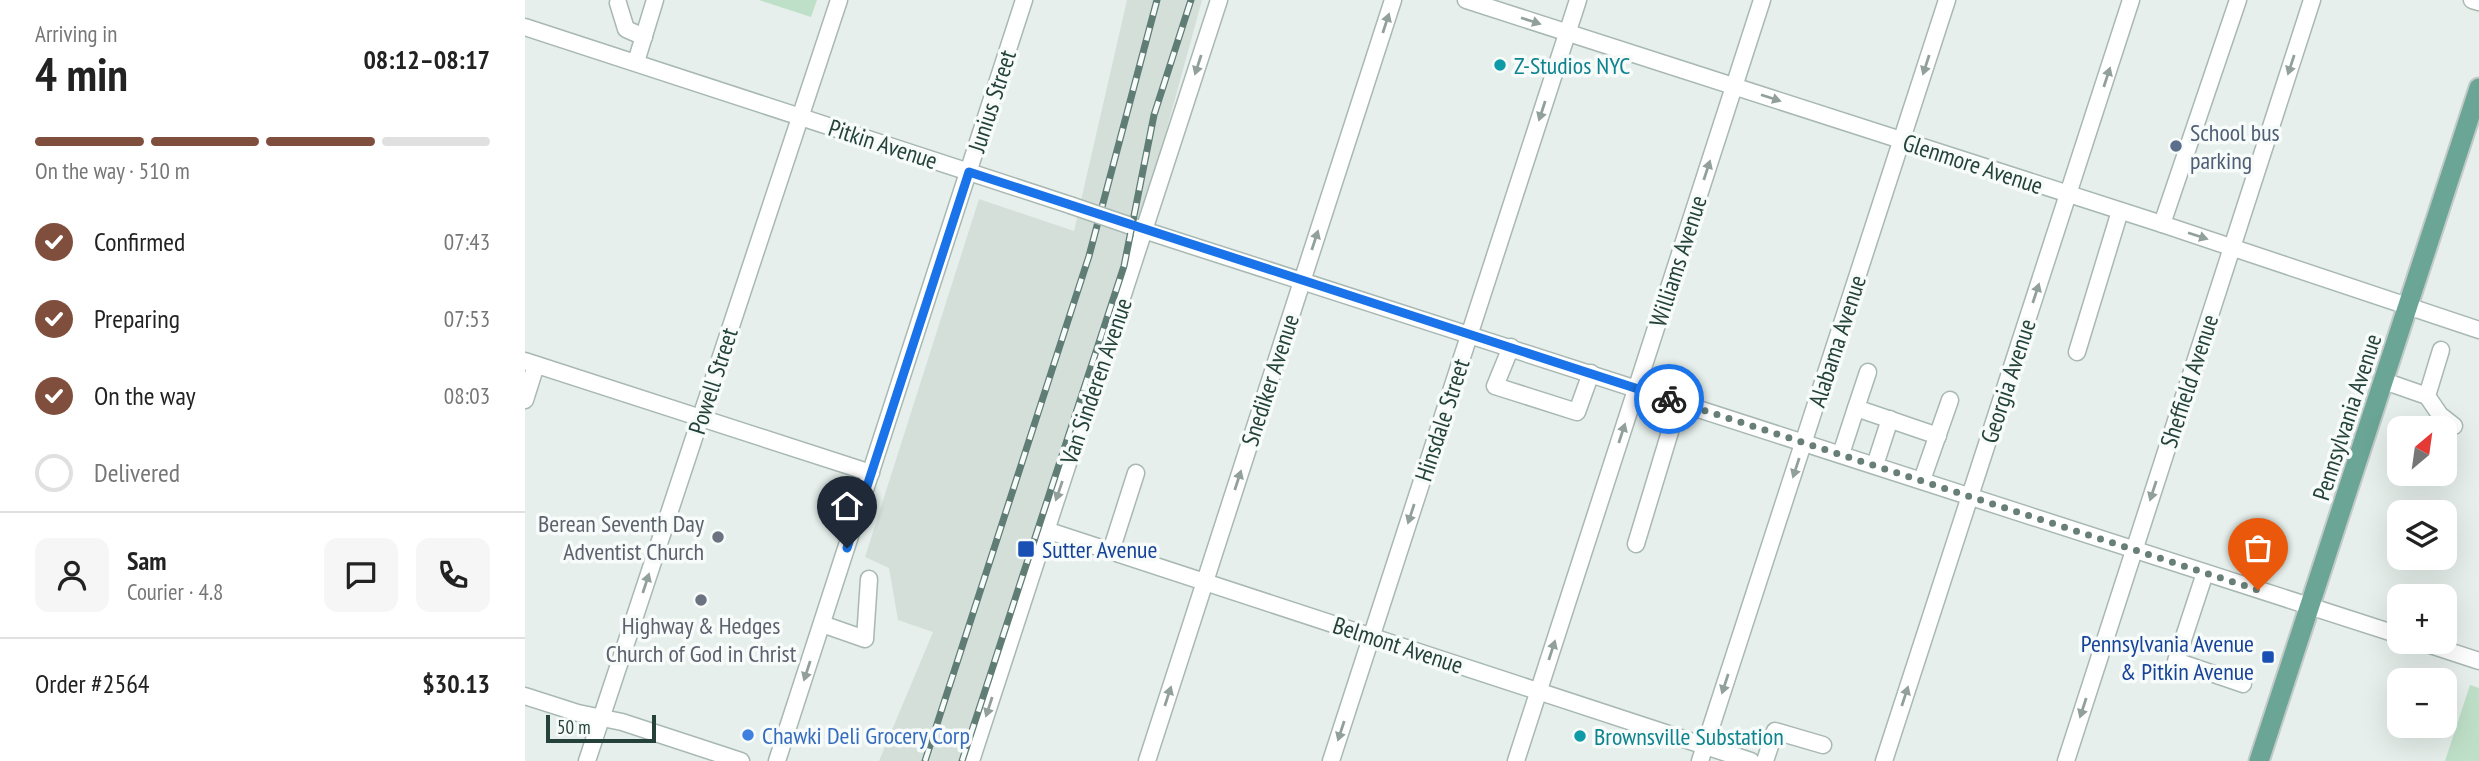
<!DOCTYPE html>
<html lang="en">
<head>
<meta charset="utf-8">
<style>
	body { margin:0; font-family:"PT Sans Narrow",sans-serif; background:#f6f6f6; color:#222; height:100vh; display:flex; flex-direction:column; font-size:26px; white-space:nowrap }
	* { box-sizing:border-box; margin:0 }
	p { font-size:23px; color:#767676 }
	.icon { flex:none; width:38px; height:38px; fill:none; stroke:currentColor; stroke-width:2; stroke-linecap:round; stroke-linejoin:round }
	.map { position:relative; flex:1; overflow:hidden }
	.drawer { display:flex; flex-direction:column; background:#fff; width:525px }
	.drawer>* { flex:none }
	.needle { width:46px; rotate:29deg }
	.tools { position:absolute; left:1862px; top:416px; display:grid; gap:14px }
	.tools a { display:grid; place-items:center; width:70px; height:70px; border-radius:14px; background:#fff; box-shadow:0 7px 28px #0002; font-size:35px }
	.scale { position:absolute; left:21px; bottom:18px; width:110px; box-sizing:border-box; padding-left:7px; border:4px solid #24423a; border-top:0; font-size:19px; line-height:24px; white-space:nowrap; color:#24423a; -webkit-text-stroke:5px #f7fbf9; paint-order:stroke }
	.pin { position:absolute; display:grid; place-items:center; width:60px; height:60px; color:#fff; margin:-72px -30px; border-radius:50% 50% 50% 0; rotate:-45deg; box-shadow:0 0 7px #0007 }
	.pin .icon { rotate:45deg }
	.courier { position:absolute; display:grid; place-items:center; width:70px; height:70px; margin:-35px; border:5px solid #1a73e8; border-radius:50%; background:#fff; color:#222; box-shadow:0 2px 9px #0007 }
	.head em { font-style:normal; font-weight:700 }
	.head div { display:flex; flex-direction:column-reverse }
	.head { display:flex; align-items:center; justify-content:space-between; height:119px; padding:0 35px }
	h1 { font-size:46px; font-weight:700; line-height:52px }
	.bar { display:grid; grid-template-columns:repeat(4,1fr); gap:10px 7px; align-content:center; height:84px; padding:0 35px }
	.bar i { height:9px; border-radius:5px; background:#e0e0e0 }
	.bar .selected { background:#804e3d }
	.bar p { grid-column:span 4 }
	.line { display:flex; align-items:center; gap:18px; padding:0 35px; border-top:2px solid #e0e0e0 }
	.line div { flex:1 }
	.round { display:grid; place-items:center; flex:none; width:74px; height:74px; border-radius:14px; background:#f6f6f6 }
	ol { padding:0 35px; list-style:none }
	li { display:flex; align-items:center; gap:21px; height:77px }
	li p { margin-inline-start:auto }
	li .icon { padding:7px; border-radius:50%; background:#804e3d; color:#fff; stroke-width:4 }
	li:last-child { color:#767676 }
	li i { width:38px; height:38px; border:4px solid #e0e0e0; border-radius:50% }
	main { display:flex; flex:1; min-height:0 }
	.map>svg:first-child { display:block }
</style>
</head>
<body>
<main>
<section class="drawer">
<div class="head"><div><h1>4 min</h1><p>Arriving in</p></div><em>08:12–08:17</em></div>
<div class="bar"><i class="selected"></i><i class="selected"></i><i class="selected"></i><i></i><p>On the way · 510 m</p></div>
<ol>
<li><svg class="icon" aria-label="check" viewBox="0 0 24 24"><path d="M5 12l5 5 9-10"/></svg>Confirmed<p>07:43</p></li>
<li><svg class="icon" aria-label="check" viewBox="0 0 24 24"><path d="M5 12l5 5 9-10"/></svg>Preparing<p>07:53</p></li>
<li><svg class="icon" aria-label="check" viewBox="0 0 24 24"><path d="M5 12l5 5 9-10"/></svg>On the way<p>08:03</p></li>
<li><i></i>Delivered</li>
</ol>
<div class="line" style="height:126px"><a class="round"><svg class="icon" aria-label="person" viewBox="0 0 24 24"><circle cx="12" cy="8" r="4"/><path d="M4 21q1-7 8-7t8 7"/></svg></a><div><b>Sam</b><p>Courier · 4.8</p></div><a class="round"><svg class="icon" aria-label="chat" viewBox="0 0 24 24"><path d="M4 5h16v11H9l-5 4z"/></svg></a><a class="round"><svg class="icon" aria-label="phone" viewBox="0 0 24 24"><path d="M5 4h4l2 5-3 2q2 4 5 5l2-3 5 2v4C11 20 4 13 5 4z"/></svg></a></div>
<div class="line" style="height:91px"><div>Order #2564</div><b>$30.13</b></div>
</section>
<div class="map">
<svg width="1954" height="761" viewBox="0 0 1954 761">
	<rect width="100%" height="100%" fill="#e6efeb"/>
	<!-- built -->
	<path fill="#d4dfda" d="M602,0h75l-54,198 -182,563h-87l54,-129 -35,-12 -9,-52 -24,-11 114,-358 95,32z"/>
	<!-- green -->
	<g fill="#bfe0c8">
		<path d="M234,0h58l-6,17z"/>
		<path d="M1945,685l9,3v73h-34z"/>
	</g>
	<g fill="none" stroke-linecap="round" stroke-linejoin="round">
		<!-- minor casing -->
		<g stroke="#a8b8b2" stroke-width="19">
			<g id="minor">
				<path d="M941,0l696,224 317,106"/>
				<path d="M1947,0l7,2"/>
				<path d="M93,3l8,26 18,8"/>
				<path d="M0,27l545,178"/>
				<path d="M111,62l19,-62"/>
				<path d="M1637,224l76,-224"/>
				<path d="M603,225l1271,410"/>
				<path d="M986,347l-16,39 82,26 14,-39"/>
				<path d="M1552,352l43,-141"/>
				<path d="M0,361l346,112"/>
				<path d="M1343,372l-12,36 82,28"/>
				<path d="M1859,381l43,15 13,19 14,11"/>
				<path d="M1902,396l14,-46"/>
				<path d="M0,400l11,-35"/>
				<path d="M1316,454l15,-46"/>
				<path d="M1350,465l15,-46"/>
				<path d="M1397,480l28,-80"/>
				<path d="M521,530l705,231"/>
				<path d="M1111,544l43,-142"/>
				<path d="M586,551l25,-78"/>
				<path d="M1680,573l-29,88 67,23"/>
				<path d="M297,624l43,15 4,-60"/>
				<path d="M1896,642l58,19"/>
				<path d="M0,696l53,17 44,9 119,39"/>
				<path d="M62,761l252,-761"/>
				<path d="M252,761l247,-761"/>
				<path d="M446,761l248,-761"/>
				<path d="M622,761l246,-761"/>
				<path d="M806,761l247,-761"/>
				<path d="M991,761l246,-761"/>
				<path d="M1175,761l247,-761"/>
				<path d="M1240,761l10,-30 48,14"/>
				<path d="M1359,761l247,-761"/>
				<path d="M1541,761l246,-761"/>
			</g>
		</g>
		<!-- major casing -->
		<g stroke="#c2cac8" stroke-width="23">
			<path id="major" d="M1734,761l220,-673"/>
		</g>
		<!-- minor -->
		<use href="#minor" stroke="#fff" stroke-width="16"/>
		<!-- major -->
		<use href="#major" stroke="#6aa596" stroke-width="19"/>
		<!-- rail casing -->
		<g stroke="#5f7d75" stroke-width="7">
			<g id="rail">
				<path d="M400,761l164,-505 68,-256"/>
				<path d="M437,761l162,-495 30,-151 37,-115"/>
			</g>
		</g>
		<!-- rail -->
		<use href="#rail" stroke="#f7fbf9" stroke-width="4.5" stroke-dasharray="13" stroke-linecap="butt"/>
		<!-- minor-bridge casing -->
		<g stroke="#a8b8b2" stroke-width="19" stroke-linecap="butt">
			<path id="minor-bridge" d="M545,205l58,20"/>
		</g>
		<!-- minor-bridge -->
		<use href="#minor-bridge" stroke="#fff" stroke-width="16"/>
	</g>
	<!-- one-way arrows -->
	<defs><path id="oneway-solid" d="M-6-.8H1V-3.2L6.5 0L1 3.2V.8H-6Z" transform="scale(1.75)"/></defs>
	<g fill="#92a09c">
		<use href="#oneway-solid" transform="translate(1006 21) rotate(18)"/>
		<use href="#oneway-solid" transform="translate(861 23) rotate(-72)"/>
		<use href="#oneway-solid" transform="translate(673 65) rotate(108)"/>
		<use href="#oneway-solid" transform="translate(1401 65) rotate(108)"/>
		<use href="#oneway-solid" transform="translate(1766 65) rotate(108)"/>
		<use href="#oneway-solid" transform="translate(1582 77) rotate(-72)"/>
		<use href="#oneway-solid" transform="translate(1246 98) rotate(18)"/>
		<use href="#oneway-solid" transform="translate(1017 111) rotate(108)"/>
		<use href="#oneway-solid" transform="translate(1182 170) rotate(-72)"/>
		<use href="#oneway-solid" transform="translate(1673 236) rotate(18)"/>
		<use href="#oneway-solid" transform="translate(790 240) rotate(-72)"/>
		<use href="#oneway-solid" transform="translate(1511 293) rotate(-72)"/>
		<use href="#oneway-solid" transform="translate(1097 433) rotate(-72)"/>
		<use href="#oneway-solid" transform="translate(1271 468) rotate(108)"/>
		<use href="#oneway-solid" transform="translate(713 480) rotate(-72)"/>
		<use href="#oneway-solid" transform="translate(534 491) rotate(109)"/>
		<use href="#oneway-solid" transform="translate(1628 491) rotate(108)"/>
		<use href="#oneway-solid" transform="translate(886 514) rotate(108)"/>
		<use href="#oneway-solid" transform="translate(121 583) rotate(-72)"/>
		<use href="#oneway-solid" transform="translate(1027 650) rotate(-72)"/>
		<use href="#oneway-solid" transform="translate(282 671) rotate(108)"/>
		<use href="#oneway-solid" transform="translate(1200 684) rotate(108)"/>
		<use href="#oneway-solid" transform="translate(643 696) rotate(-72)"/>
		<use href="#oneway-solid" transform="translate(1380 696) rotate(-72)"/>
		<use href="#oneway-solid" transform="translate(464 707) rotate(108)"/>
		<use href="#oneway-solid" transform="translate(1558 708) rotate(108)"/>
		<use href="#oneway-solid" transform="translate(816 731) rotate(108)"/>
	</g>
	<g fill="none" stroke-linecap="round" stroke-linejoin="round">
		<!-- done -->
		<path stroke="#687f78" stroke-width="7" stroke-dasharray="0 12.6" d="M1144,399l589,191"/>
		<!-- route -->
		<path stroke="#1a73e8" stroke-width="9" d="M322,548l122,-376 700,227"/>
	</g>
	<!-- markers -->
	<g fill="#0f9aa8" stroke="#f7fbf9" stroke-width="2.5">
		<circle cx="975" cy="65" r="7"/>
		<circle cx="1055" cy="736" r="7"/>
	</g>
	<circle fill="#5c6f8a" stroke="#f7fbf9" stroke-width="2.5" cx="1651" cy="146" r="7"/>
	<g fill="#6b7280" stroke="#f7fbf9" stroke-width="2.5">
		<circle cx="193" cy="537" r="7"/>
		<circle cx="176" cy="600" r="7"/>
	</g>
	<g fill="#1a4fb4" stroke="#f7fbf9" stroke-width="2.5">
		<rect x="492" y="540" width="18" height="18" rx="3.5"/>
		<rect x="1736" y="650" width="14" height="14" rx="3.5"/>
	</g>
	<circle fill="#3f7fe0" stroke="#f7fbf9" stroke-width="2.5" cx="223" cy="735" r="7"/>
	<g text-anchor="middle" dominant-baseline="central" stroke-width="7" stroke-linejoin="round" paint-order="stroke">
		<!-- culture labels -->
		<g font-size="24" fill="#0d838f" stroke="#f7fbf9" text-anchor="start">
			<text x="989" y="65">Z-Studios NYC</text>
			<text x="1069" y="736">Brownsville Substation</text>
		</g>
		<!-- street labels -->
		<g font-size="24" fill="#24423a" stroke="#f7fbf9">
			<text transform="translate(467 101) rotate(-72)">Junius Street</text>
			<text transform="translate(358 144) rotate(18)">Pitkin Avenue</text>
			<text transform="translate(1448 164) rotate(18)">Glenmore Avenue</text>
			<text transform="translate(1153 261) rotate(-72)">Williams Avenue</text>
			<text transform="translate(1312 341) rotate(-72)">Alabama Avenue</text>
			<text transform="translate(745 380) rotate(-72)">Snediker Avenue</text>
			<text transform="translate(188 381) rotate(-72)">Powell Street</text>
			<text transform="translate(571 381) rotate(-71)">Van Sinderen Avenue</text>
			<text transform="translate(1483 381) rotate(-72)">Georgia Avenue</text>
			<text transform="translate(1664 381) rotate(-72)">Sheffield Avenue</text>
			<text transform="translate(1822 417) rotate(-72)">Pennsylvania Avenue</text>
			<text transform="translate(917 420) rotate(-72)">Hinsdale Street</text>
			<text transform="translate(873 645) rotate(18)">Belmont Avenue</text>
		</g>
		<!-- service labels -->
		<g font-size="24" fill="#4e5e75" stroke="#f7fbf9" text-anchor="start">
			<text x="1665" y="132">School bus<tspan x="1665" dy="28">parking</tspan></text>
		</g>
		<!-- worship labels -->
		<g font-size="24" fill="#5b616d" stroke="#f7fbf9" text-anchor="end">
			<text x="179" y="523">Berean Seventh Day<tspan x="179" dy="28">Adventist Church</tspan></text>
			<text x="176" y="625" text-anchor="middle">Highway &amp; Hedges<tspan x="176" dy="28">Church of God in Christ</tspan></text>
		</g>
		<!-- transit labels -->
		<g font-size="24" fill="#164399" stroke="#f7fbf9" text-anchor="start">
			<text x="517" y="549">Sutter Avenue</text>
			<text x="1729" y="643" text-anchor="end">Pennsylvania Avenue<tspan x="1729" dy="28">&amp; Pitkin Avenue</tspan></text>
		</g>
		<!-- shop labels -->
		<g font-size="24" fill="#366cbe" stroke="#f7fbf9" text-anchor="start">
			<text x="237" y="735">Chawki Deli Grocery Corp</text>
		</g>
	</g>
</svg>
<div class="tools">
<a><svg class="needle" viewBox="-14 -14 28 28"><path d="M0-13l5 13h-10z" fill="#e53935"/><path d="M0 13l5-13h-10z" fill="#767676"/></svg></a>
<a><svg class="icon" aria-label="layers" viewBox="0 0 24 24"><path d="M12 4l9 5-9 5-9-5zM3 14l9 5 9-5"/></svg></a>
<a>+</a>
<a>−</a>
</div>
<div class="scale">50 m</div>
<div class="pin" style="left:1733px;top:590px;background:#ea580c"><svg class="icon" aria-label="bag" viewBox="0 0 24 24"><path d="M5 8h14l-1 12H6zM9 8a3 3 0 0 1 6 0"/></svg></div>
<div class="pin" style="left:322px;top:548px;background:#1f2937"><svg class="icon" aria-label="home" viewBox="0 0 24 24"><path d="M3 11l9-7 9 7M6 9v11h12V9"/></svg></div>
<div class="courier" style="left:1144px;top:399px"><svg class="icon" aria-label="bike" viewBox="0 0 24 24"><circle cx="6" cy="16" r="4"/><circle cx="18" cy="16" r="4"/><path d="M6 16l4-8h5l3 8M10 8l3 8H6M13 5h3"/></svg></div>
</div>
</main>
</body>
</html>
